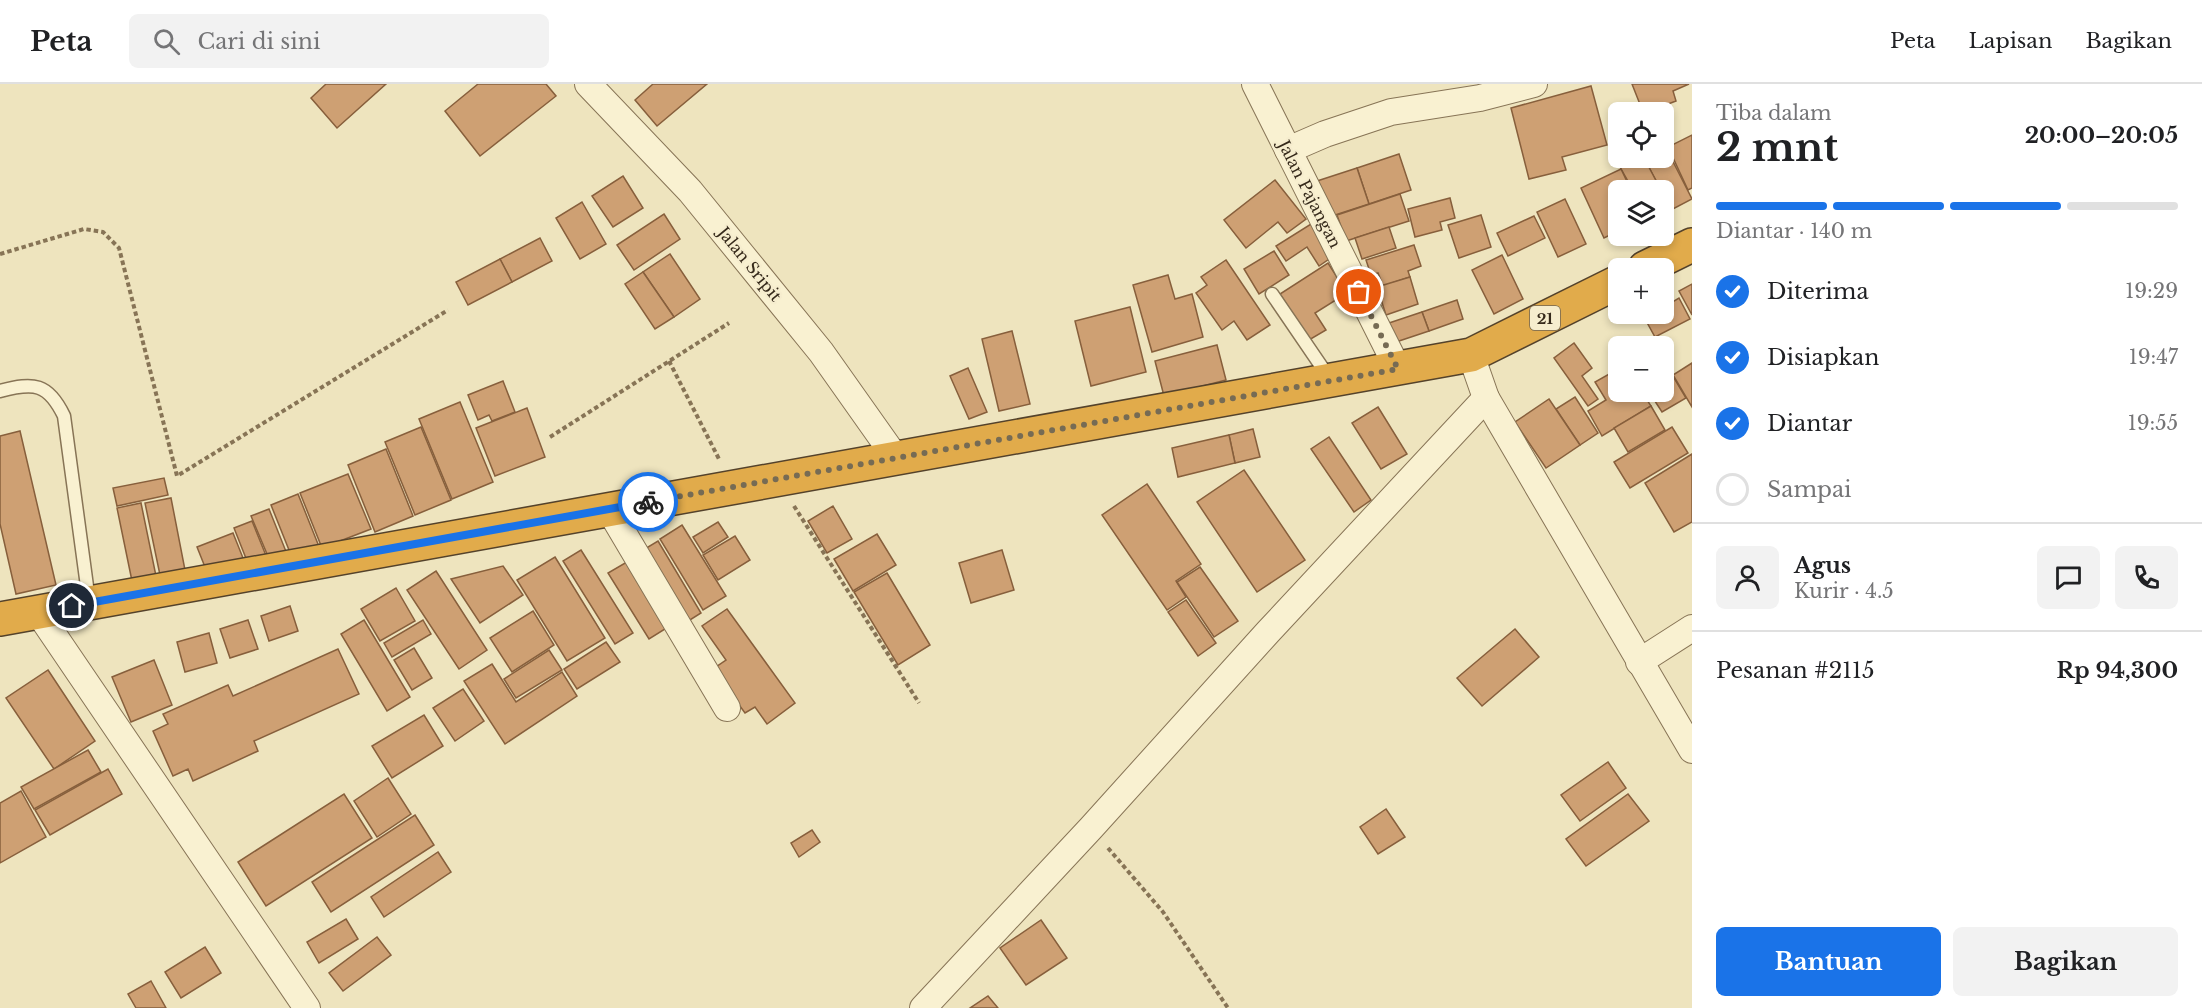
<!DOCTYPE html>
<html lang="id">
<head>
<meta charset="utf-8">
<style>
	body { margin:0; font-family:"Libre Baskerville",serif; background:#f2f2f2; color:#202124; height:100vh; display:flex; flex-direction:column; font-size:22px; white-space:nowrap }
	* { box-sizing:border-box; margin:0 }
	p { font-size:20px; color:#757577 }
	.icon { flex:none; width:33px; height:33px; fill:none; stroke:currentColor; stroke-width:2; stroke-linecap:round; stroke-linejoin:round }
	.map { position:relative; flex:1; overflow:hidden }
	.sheet { display:flex; flex-direction:column; background:#fff; width:510px }
	.sheet>* { flex:none }
	.tools { position:absolute; left:1608px; top:18px; display:grid; gap:12px }
	.tools a { display:grid; place-items:center; width:66px; height:66px; border-radius:9px; background:#fff; box-shadow:0 3px 9px #0003; font-size:30px }
	.pin { position:absolute; display:grid; place-items:center; width:51px; height:51px; color:#fff; margin:-26px; border:3px solid #fff; border-radius:50%; box-shadow:0 2px 6px #0007 }
	.courier { position:absolute; display:grid; place-items:center; width:60px; height:60px; margin:-30px; border:4px solid #1a73e8; border-radius:50%; background:#fff; color:#222; box-shadow:0 2px 8px #0007 }
	.headline em { font-style:normal; font-weight:700 }
	.headline div { display:flex; flex-direction:column-reverse }
	.headline { display:flex; align-items:center; justify-content:space-between; height:102px; padding:0 24px }
	h1 { font-size:39px; font-weight:700; line-height:45px }
	.bar { display:grid; grid-template-columns:repeat(4,1fr); gap:9px 6px; align-content:center; height:72px; padding:0 24px }
	.bar i { height:8px; border-radius:4px; background:#e0e0e0 }
	.bar .active { background:#1a73e8 }
	.bar p { grid-column:span 4 }
	.line { display:flex; align-items:center; gap:15px; padding:0 24px; border-top:2px solid #e0e0e0 }
	.line div { flex:1 }
	.round { display:grid; place-items:center; flex:none; width:63px; height:63px; border-radius:9px; background:#f2f2f2 }
	ol { padding:0 24px; list-style:none }
	li { display:flex; align-items:center; gap:18px; height:66px }
	li p { margin-inline-start:auto }
	li .icon { padding:6px; border-radius:50%; background:#1a73e8; color:#fff; stroke-width:4 }
	li:last-child { color:#757577 }
	li i { width:33px; height:33px; border:3px solid #e0e0e0; border-radius:50% }
	.cta { display:flex; gap:12px; margin-top:auto; padding:12px 24px }
	.cta a { flex:1; height:69px; border-radius:9px; background:#1a73e8; color:#fff; font-size:24px; font-weight:700; line-height:69px; text-align:center }
	.cta a+a { background:#f2f2f2; color:#202124 }
	header { display:flex; align-items:center; gap:36px; box-sizing:border-box; height:84px; padding:0 30px; background:#fff; border-bottom:2px solid #e0e0e0 }
	header strong { font-size:28px }
	nav { display:flex; gap:33px; margin-inline-start:auto; font-size:21px }
	.search { width:420px; height:54px; background:#f2f2f2; display:flex; align-items:center; gap:15px; box-sizing:border-box; padding:0 21px; border-radius:9px; color:#757577; font-size:22px }
	main { display:flex; flex:1; min-height:0 }
	.map>svg:first-child { display:block }
</style>
</head>
<body>
<header>
<strong>Peta</strong>
<div class="search"><svg class="icon" aria-label="search" viewBox="0 0 24 24"><circle cx="10" cy="10" r="6"/><path d="M15 15l6 6"/></svg>Cari di sini</div>
<nav><a>Peta</a><a>Lapisan</a><a>Bagikan</a></nav>
</header>
<main>
<div class="map">
<svg width="1692" height="924" viewBox="0 0 1692 924">
	<rect width="100%" height="100%" fill="#eee4be"/>
	<!-- building -->
	<g fill="#cea073" stroke="#875f3c" stroke-width="1.5">
		<path d="M326,0h60l-49,44 -26,-30z"/>
		<path d="M478,0h68l10,12 -76,60 -35,-45z"/>
		<path d="M653,0h54l-50,42 -22,-26z"/>
		<path d="M1632,0h57l-16,7 3,10 -29,11h-4z"/>
		<path d="M1591,2l16,59 -45,12 4,13 -37,9 -18,-71z"/>
		<path d="M1692,51v53l-4,2 -20,-43z"/>
		<path d="M1664,60l28,55 -21,11 -7,-15v-5h-3l-17,-32h20z"/>
		<path d="M1399,70l12,36 -42,14 -12,-36z"/>
		<path d="M1638,74h6l17,32h-28l-13,-23z"/>
		<path d="M1357,84l12,36 -40,13 -12,-36z"/>
		<path d="M1621,85l10,21h-13v41l-14,7 -23,-50z"/>
		<path d="M623,92l20,32 -30,19 -21,-31z"/>
		<path d="M1275,96l31,39 -19,14 -9,-11 -32,26 -22,-28z"/>
		<path d="M1400,110l9,27 -63,20 -9,-26z"/>
		<path d="M1450,114l5,20 -15,4 2,8 -27,7 -7,-28z"/>
		<path d="M1565,115l21,45 -28,13 -21,-45z"/>
		<path d="M582,118l24,42 -26,15 -24,-41z"/>
		<path d="M664,130l16,25 -46,31 -17,-25z"/>
		<path d="M1481,131l10,32 -32,11 -11,-33z"/>
		<path d="M1534,132l11,22 -37,18 -11,-23z"/>
		<path d="M1311,140l21,33 -13,9 -12,-19 -21,14 -10,-15z"/>
		<path d="M1389,143l7,21 -34,11 -7,-21z"/>
		<path d="M540,154l12,23 -40,21 -12,-23z"/>
		<path d="M1414,161l7,21 -13,5 2,6 -27,9 -5,-13 -7,2 -5,-15z"/>
		<path d="M1274,167l15,24 -30,19 -15,-25z"/>
		<path d="M670,170l30,45 -26,18 -31,-45z"/>
		<path d="M1502,171l21,44 -29,15 -22,-44z"/>
		<path d="M500,175l12,23 -44,23 -12,-23z"/>
		<path d="M1226,176l44,65 -23,15 -13,-19 -12,9 -26,-37 11,-8 -6,-8z"/>
		<path d="M1328,179l19,30 -32,20 11,17 -17,10 -29,-46z"/>
		<path d="M643,188l31,45 -19,12 -30,-45z"/>
		<path d="M1168,191l7,24 17,-5 11,43 -51,15 -19,-67z"/>
		<path d="M1410,193l8,27 -32,11 -9,-28z"/>
		<path d="M1692,200v31l-13,-24z"/>
		<path d="M1679,214l11,21 -35,18 -11,-20 6,-3h14v-7z"/>
		<path d="M1457,216l6,19 -34,12 -7,-19z"/>
		<path d="M1130,223l16,65 -55,14 -16,-65z"/>
		<path d="M1422,228l7,19 -33,11 -7,-19z"/>
		<path d="M1012,247l18,73 -31,7 -17,-72z"/>
		<path d="M1574,259l18,25 -10,8 16,23 -10,7 -34,-48z"/>
		<path d="M1217,261l9,35 -62,16 -9,-35z"/>
		<path d="M1664,277l22,37 -24,14 -13,-20h15z"/>
		<path d="M1692,279v44l-19,-32z"/>
		<path d="M968,284l19,44 -18,7 -19,-43z"/>
		<path d="M1618,285v23h24l9,14 -49,30 -14,-25 18,-11 -11,-18z"/>
		<path d="M503,297l12,31 -23,9 -3,-6 -11,5 -10,-25z"/>
		<path d="M1575,313l23,36 -18,12 -24,-36z"/>
		<path d="M1549,315l31,46 -34,23 -31,-46z"/>
		<path d="M460,318l33,80 -41,17 -33,-80z"/>
		<path d="M1651,322l14,24 -37,22 -14,-24z"/>
		<path d="M1378,323l29,47 -26,15 -29,-46z"/>
		<path d="M527,324l18,49 -50,19 -19,-48z"/>
		<path d="M421,343l30,73 -36,15 -30,-73z"/>
		<path d="M1672,343l16,26 -58,35 -16,-26z"/>
		<path d="M1253,345l7,28 -25,6 -6,-28z"/>
		<path d="M20,347l36,154 -40,9 -16,-70v-88z"/>
		<path d="M1229,351l6,28 -57,14 -6,-29z"/>
		<path d="M1329,353l42,63 -17,12 -43,-63z"/>
		<path d="M386,365l27,67 -38,16 -27,-67z"/>
		<path d="M1692,370v68l-18,10 -29,-49z"/>
		<path d="M1244,386l61,90 -48,32 -60,-90z"/>
		<path d="M348,390l23,55 -49,19 -22,-55z"/>
		<path d="M164,394l4,17 -51,11 -4,-18z"/>
		<path d="M1147,400l54,80 -25,17 10,16 -19,13 -65,-95z"/>
		<path d="M298,410l22,55 -27,11 -22,-55z"/>
		<path d="M171,414l14,72 -25,5 -15,-72z"/>
		<path d="M141,419l15,73 -24,5 -15,-73z"/>
		<path d="M833,422l19,33 -25,14 -19,-32z"/>
		<path d="M269,425l18,45 -17,7 -19,-45z"/>
		<path d="M252,437l15,37 -18,8 -15,-38z"/>
		<path d="M718,438l10,15 -25,16 -10,-16z"/>
		<path d="M682,441l44,71 -23,14 -43,-71z"/>
		<path d="M233,449l10,25 -36,14 -10,-25z"/>
		<path d="M877,450l19,31 -43,26 -19,-32z"/>
		<path d="M735,452l15,24 -32,20 -15,-25z"/>
		<path d="M658,457l43,72 -19,12 -44,-72z"/>
		<path d="M581,466l52,83 -18,11 -52,-83z"/>
		<path d="M1002,466l12,40 -43,13 -12,-40z"/>
		<path d="M555,473l50,81 -38,23 -50,-81z"/>
		<path d="M632,475l41,65 -24,15 -41,-66z"/>
		<path d="M503,482l20,29 -43,28 -29,-44z"/>
		<path d="M1200,483l38,54 -24,16 -37,-55z"/>
		<path d="M436,487l51,79 -28,19 -52,-79z"/>
		<path d="M887,489l43,72 -32,20 -44,-73z"/>
		<path d="M396,504l19,33 -35,20 -19,-32z"/>
		<path d="M1186,516l30,43 -18,13 -30,-44z"/>
		<path d="M290,522l8,25 -29,10 -8,-25z"/>
		<path d="M727,525l68,94 -28,21 -12,-17 -10,6 -32,-44 13,-9 -24,-34z"/>
		<path d="M533,527l21,34 -42,27 -22,-34z"/>
		<path d="M248,536l10,29 -28,9 -10,-29z"/>
		<path d="M364,536l46,77 -23,14 -46,-77z"/>
		<path d="M423,536l8,14 -39,23 -8,-14z"/>
		<path d="M1515,545l24,28 -57,49 -25,-28z"/>
		<path d="M209,549l8,30 -32,9 -8,-30z"/>
		<path d="M606,558l14,20 -43,27 -13,-20z"/>
		<path d="M414,564l18,30 -20,12 -18,-30z"/>
		<path d="M338,565l21,45 -105,47 4,10 -65,30 -5,-12 -15,7 -20,-45 15,-7 -5,-10 65,-29 5,11z"/>
		<path d="M549,566l13,20 -46,28 -12,-19z"/>
		<path d="M154,576l18,45 -41,17 -19,-45z"/>
		<path d="M492,580l24,38 46,-30 15,24 -72,48 -41,-63z"/>
		<path d="M48,586l47,71 -41,28 -48,-71z"/>
		<path d="M463,605l21,32 -29,20 -22,-33z"/>
		<path d="M424,631l19,31 -51,32 -20,-32z"/>
		<path d="M88,666l13,22 -67,37 -13,-22z"/>
		<path d="M1608,678l18,26 -46,33 -19,-26z"/>
		<path d="M108,685l14,25 -72,41 -15,-25z"/>
		<path d="M388,694l23,36 -34,23 -23,-36z"/>
		<path d="M21,707l25,46 -46,26v-60z"/>
		<path d="M344,710l28,44 -106,68 -28,-44z"/>
		<path d="M1628,710l21,27 -63,45 -20,-27z"/>
		<path d="M1386,725l19,28 -27,17 -18,-27z"/>
		<path d="M415,731l19,30 -103,67 -19,-30z"/>
		<path d="M812,746l8,12 -21,15 -8,-14z"/>
		<path d="M438,768l13,20 -67,45 -13,-20z"/>
		<path d="M346,835l12,20 -39,24 -12,-21z"/>
		<path d="M1041,836l26,38 -41,27 -26,-37z"/>
		<path d="M377,853l14,18 -48,36 -14,-18z"/>
		<path d="M205,863l16,26 -40,25 -16,-26z"/>
		<path d="M151,897l15,27h-30l-8,-14z"/>
		<path d="M988,912l10,12h-28z"/>
	</g>
	<g fill="none" stroke-linecap="round" stroke-linejoin="round">
		<!-- lane casing -->
		<g stroke="#877456" stroke-width="15">
			<g id="lane">
				<path d="M1272,210l58,85"/>
				<path d="M0,307c34,-9 48,-8 64,25l25,185"/>
			</g>
		</g>
		<!-- street casing -->
		<g stroke="#877456" stroke-width="28">
			<g id="street">
				<path d="M588,0l102,107 131,161 75,106"/>
				<path d="M1255,0l143,285"/>
				<path d="M1288,66l37,-16 66,-22 89,-14 54,-14"/>
				<path d="M1471,271l15,43 206,352"/>
				<path d="M609,425l118,199"/>
				<path d="M38,528l269,396"/>
				<path d="M1639,578l53,-34"/>
				<path d="M923,924l168,-180 177,-196 218,-234"/>
			</g>
		</g>
		<!-- highway casing -->
		<g stroke="#54422b" stroke-width="36">
			<g id="highway">
				<path d="M1645,184l47,-23"/>
				<path d="M0,535l1471,-264 147,-73"/>
			</g>
		</g>
		<!-- path -->
		<g stroke="#877456" stroke-width="4" stroke-dasharray="4.5 3" stroke-linecap="butt">
			<path d="M0,170l84,-25 19,3 16,16 58,228 271,-166"/>
			<path d="M669,277l50,98"/>
			<path d="M550,353l179,-114"/>
			<path d="M794,422l125,197"/>
			<path d="M1108,764l55,64 65,96"/>
		</g>
		<!-- lane -->
		<use href="#lane" stroke="#f9f1d1" stroke-width="12"/>
		<!-- street -->
		<use href="#street" stroke="#f9f1d1" stroke-width="26"/>
		<!-- highway -->
		<use href="#highway" stroke="#e1ab4b" stroke-width="33"/>
	</g>
	<g fill="none" stroke-linecap="round" stroke-linejoin="round">
		<!-- done -->
		<path stroke="#766b54" stroke-width="6" stroke-dasharray="0 10.8" d="M648,418l750,-133 -39,-77"/>
		<!-- route -->
		<path stroke="#1a73e8" stroke-width="8" d="M72,522l576,-104"/>
	</g>
	<g text-anchor="middle" dominant-baseline="central" stroke-width="4.5" stroke-linejoin="round" paint-order="stroke">
		<!-- shield labels -->
		<rect fill="#f6edce" stroke="#706451" stroke-width="1.5" x="1530" y="222" width="30" height="24" rx="4.5"/>
		<g font-size="15" font-weight="bold" fill="#362a1b">
			<text x="1545" y="234">21</text>
		</g>
		<!-- street labels -->
		<g font-size="16" fill="#362a1b" stroke="#f6edce">
			<text transform="translate(1310 110) rotate(63)">Jalan Pajangan</text>
			<text transform="translate(750 180) rotate(51)">Jalan Sripit</text>
		</g>
	</g>
</svg>
<div class="tools">
<a><svg class="icon" aria-label="locate" viewBox="0 0 24 24"><circle cx="12" cy="12" r="6"/><path d="M12 2v4M12 18v4M2 12h4M18 12h4"/></svg></a>
<a><svg class="icon" aria-label="layers" viewBox="0 0 24 24"><path d="M12 4l9 5-9 5-9-5zM3 14l9 5 9-5"/></svg></a>
<a>+</a>
<a>−</a>
</div>
<div class="pin" style="left:1359px;top:208px;background:#ea580c"><svg class="icon" aria-label="bag" viewBox="0 0 24 24"><path d="M5 8h14l-1 12H6zM9 8a3 3 0 0 1 6 0"/></svg></div>
<div class="pin" style="left:72px;top:522px;background:#1f2937"><svg class="icon" aria-label="home" viewBox="0 0 24 24"><path d="M3 11l9-7 9 7M6 9v11h12V9"/></svg></div>
<div class="courier" style="left:648px;top:418px"><svg class="icon" aria-label="bike" viewBox="0 0 24 24"><circle cx="6" cy="16" r="4"/><circle cx="18" cy="16" r="4"/><path d="M6 16l4-8h5l3 8M10 8l3 8H6M13 5h3"/></svg></div>
</div>
<section class="sheet">
<div class="headline"><div><h1>2 mnt</h1><p>Tiba dalam</p></div><em>20:00–20:05</em></div>
<div class="bar"><i class="active"></i><i class="active"></i><i class="active"></i><i></i><p>Diantar · 140 m</p></div>
<ol>
<li><svg class="icon" aria-label="check" viewBox="0 0 24 24"><path d="M5 12l5 5 9-10"/></svg>Diterima<p>19:29</p></li>
<li><svg class="icon" aria-label="check" viewBox="0 0 24 24"><path d="M5 12l5 5 9-10"/></svg>Disiapkan<p>19:47</p></li>
<li><svg class="icon" aria-label="check" viewBox="0 0 24 24"><path d="M5 12l5 5 9-10"/></svg>Diantar<p>19:55</p></li>
<li><i></i>Sampai</li>
</ol>
<div class="line" style="height:108px"><a class="round"><svg class="icon" aria-label="person" viewBox="0 0 24 24"><circle cx="12" cy="8" r="4"/><path d="M4 21q1-7 8-7t8 7"/></svg></a><div><b>Agus</b><p>Kurir · 4.5</p></div><a class="round"><svg class="icon" aria-label="chat" viewBox="0 0 24 24"><path d="M4 5h16v11H9l-5 4z"/></svg></a><a class="round"><svg class="icon" aria-label="phone" viewBox="0 0 24 24"><path d="M5 4h4l2 5-3 2q2 4 5 5l2-3 5 2v4C11 20 4 13 5 4z"/></svg></a></div>
<div class="line" style="height:78px"><div>Pesanan #2115</div><b>Rp 94,300</b></div>
<div class="cta"><a>Bantuan</a><a>Bagikan</a></div>
</section>
</main>
</body>
</html>
